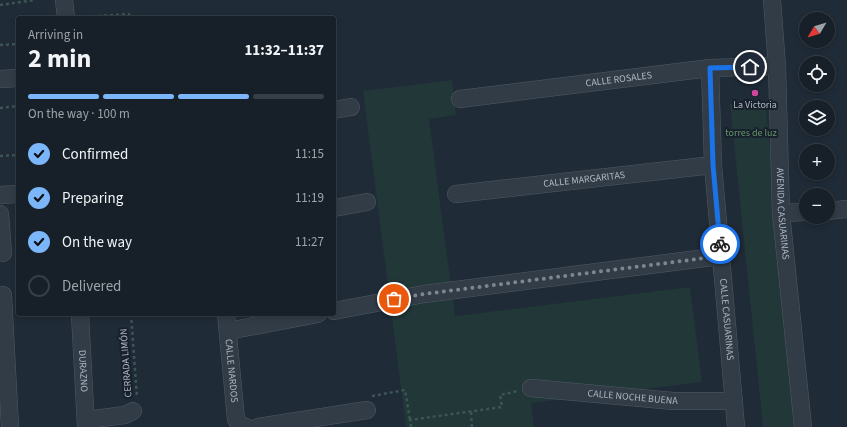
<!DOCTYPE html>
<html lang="en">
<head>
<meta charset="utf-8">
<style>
	body { margin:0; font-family:"Source Sans 3",sans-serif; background:#242d35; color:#f1f3f6; height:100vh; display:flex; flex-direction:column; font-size:15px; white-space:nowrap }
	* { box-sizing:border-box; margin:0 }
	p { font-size:13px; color:#9ea3a8 }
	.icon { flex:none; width:22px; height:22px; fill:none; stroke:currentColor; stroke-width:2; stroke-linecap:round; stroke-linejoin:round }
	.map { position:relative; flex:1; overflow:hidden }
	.sheet { position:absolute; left:16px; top:16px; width:320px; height:300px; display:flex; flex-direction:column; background:#172029; border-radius:4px; box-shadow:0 2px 6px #0003,0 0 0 1px #363e46 }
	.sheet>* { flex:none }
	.needle { width:26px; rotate:232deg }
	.fabs { position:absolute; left:799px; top:12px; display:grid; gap:8px }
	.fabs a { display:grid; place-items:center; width:36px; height:36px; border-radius:50%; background:#172029; box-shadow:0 2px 6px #0003,0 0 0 1px #363e46; font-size:20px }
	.pin { position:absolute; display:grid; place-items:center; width:34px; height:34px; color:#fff; margin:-17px; border:2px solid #fff; border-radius:50%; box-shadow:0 1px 4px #0007 }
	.courier { position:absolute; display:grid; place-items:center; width:40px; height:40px; margin:-20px; border:3px solid #1a73e8; border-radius:50%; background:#fff; color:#222; box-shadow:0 1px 5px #0007 }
	.overview em { font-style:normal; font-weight:700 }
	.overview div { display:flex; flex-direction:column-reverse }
	.overview { display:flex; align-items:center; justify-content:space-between; height:68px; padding:0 12px }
	h1 { font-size:26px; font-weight:700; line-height:30px }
	.bar { display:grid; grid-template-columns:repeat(4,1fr); gap:6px 4px; align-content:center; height:48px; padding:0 12px }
	.bar i { height:5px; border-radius:3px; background:#363e46 }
	.bar .current { background:#7bb5fa }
	.bar p { grid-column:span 4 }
	ol { padding:0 12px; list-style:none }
	li { display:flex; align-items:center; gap:12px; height:44px }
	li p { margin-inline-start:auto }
	li .icon { padding:4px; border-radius:50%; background:#7bb5fa; color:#111; stroke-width:4 }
	li:last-child { color:#9ea3a8 }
	li i { width:22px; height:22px; border:2px solid #363e46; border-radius:50% }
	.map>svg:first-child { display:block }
</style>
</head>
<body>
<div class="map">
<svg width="847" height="427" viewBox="0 0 847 427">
	<rect width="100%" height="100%" fill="#1f2b37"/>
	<!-- green -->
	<g fill="#213738">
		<path d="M452,80l4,35 -27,4 26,197 235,-29 12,95 -171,21 3,24h-128l-43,-336z"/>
		<path d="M765,101l33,326h-35l-33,-323z"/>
	</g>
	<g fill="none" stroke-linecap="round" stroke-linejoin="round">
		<!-- minor casing -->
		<g stroke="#505a65" stroke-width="18">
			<g id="minor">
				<path d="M64,0l2,18"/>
				<path id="s1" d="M772,0l5,66 4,147 22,214"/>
				<path id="s2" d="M710,68l3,97 23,262"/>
				<path d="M0,79l18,-1"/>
				<path id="s3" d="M460,99l250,-31 67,-2"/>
				<path d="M334,110l17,-3"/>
				<path id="s4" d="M456,194l257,-29"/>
				<path d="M0,195l18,-1"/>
				<path d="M334,208l33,-6"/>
				<path d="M828,211l19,-2"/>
				<path d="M781,213l25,-1"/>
				<path d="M0,214l3,39"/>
				<path d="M3,295l7,132"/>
				<path d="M334,311l90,-17 297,-38"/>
				<path id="s5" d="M80,314l6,113"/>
				<path id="s6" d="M226,314l10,105 5,7 5,1"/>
				<path d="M228,331l90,-17"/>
				<path id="s7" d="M531,388l142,13h61"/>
				<path d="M86,420l39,-5 8,-4"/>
				<path d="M258,427l109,-17"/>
			</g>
		</g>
		<!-- path -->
		<g stroke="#3e5455" stroke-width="2.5" stroke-dasharray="3 3" stroke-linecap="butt">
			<path d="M0,5l35,-5"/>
			<path d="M80,17l50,-3"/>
			<path d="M0,45l18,-1"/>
			<path d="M0,108l18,-2"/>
			<path d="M0,156l18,-1"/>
			<path d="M131,314l6,83"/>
			<path d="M372,396l33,-6 5,30"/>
			<path d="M471,412l1,15"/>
			<path d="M411,427l-1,-7 92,-13 -2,-12 18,-4"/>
		</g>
		<!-- minor -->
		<use href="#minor" stroke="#323c47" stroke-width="17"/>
	</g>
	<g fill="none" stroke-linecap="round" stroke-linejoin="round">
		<!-- done -->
		<path stroke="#7b8693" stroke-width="4" stroke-dasharray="0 7.2" d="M394,299l30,-5 297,-38 -1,-12"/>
		<!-- route -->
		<path stroke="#1a73e8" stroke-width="5" d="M720,244l-7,-79 -3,-97 40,-1"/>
	</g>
	<!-- markers -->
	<circle fill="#d1479c" stroke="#18212b" stroke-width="1.5" cx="755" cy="93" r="4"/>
	<g text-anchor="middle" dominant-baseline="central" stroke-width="4" stroke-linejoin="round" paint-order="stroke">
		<!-- street labels -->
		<g font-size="10" fill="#acb7c4" stroke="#18212b">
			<text stroke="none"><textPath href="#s3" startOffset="160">CALLE ROSALES</textPath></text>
			<text stroke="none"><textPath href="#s4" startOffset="129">CALLE MARGARITAS</textPath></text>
			<text stroke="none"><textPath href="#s1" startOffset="214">AVENIDA CASUARINAS</textPath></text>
			<text stroke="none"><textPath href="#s2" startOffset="252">CALLE CASUARINAS</textPath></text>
			<text transform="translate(126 363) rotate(-94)">CERRADA LIMÓN</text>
			<text stroke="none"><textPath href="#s5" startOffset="57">DURAZNO</textPath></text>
			<text stroke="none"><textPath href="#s6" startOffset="57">CALLE NARDOS</textPath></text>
			<text stroke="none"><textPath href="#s7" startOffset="102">CALLE NOCHE BUENA</textPath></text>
		</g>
		<!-- poi labels -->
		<g font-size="10" fill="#acb7c4" stroke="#18212b">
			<text x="755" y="105">La Victoria</text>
		</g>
		<!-- park labels -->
		<g font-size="10" fill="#64956b" stroke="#18212b">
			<text x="751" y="133">torres de luz</text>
		</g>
	</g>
</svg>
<div class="fabs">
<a><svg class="needle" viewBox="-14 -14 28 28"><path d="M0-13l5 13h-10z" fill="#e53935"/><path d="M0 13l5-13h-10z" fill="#9ea3a8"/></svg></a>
<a><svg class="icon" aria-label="locate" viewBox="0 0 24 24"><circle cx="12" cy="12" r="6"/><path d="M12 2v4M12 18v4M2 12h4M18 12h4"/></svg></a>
<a><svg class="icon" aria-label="layers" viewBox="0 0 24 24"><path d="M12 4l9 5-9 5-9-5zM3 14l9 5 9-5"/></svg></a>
<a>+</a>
<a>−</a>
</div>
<div class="pin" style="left:394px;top:299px;background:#ea580c"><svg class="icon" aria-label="bag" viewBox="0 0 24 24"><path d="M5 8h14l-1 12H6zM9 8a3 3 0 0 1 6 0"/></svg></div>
<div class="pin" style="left:750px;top:67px;background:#1f2937"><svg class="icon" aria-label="home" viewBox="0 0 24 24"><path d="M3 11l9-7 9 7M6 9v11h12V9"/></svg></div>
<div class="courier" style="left:720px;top:244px"><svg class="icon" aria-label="bike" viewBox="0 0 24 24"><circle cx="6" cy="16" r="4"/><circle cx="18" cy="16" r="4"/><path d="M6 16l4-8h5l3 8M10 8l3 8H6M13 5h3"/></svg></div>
<section class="sheet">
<div class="overview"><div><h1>2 min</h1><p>Arriving in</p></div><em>11:32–11:37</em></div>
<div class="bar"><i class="current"></i><i class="current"></i><i class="current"></i><i></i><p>On the way · 100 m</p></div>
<ol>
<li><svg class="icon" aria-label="check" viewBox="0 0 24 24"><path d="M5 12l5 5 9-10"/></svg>Confirmed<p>11:15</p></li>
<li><svg class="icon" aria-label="check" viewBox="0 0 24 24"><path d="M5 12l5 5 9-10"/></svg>Preparing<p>11:19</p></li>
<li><svg class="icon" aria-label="check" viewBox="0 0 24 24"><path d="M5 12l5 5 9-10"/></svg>On the way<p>11:27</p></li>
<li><i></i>Delivered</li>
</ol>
</section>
</div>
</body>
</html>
